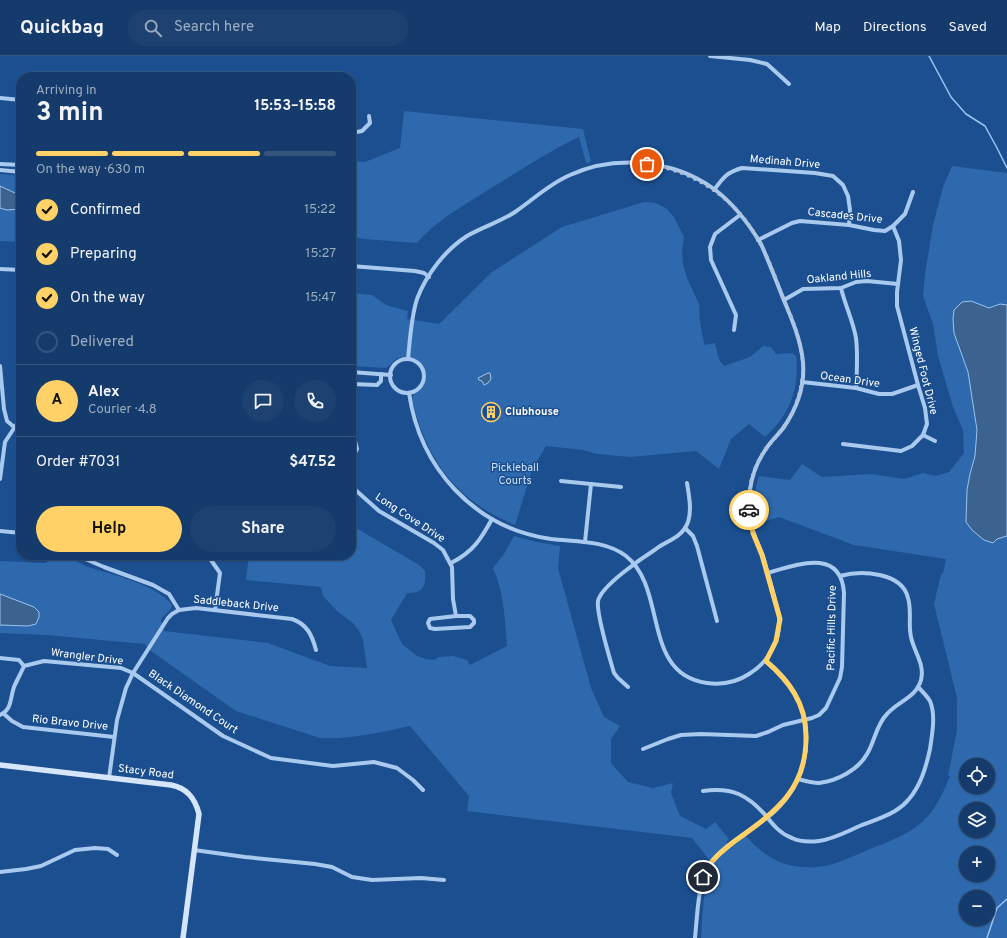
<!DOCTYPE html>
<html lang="en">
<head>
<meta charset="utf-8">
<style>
	body { margin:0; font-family:Overpass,sans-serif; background:#1d4271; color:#f1f3f6; height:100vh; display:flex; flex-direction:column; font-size:15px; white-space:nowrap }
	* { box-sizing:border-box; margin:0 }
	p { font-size:13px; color:#9dadc1 }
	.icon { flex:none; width:22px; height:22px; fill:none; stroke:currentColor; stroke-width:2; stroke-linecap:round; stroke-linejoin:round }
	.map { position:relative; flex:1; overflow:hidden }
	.side { position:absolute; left:16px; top:16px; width:340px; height:488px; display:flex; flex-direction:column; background:#143b6b; border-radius:16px; box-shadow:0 1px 3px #0004,0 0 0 1px #33557e }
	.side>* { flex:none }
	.controls { position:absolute; left:959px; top:702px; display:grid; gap:8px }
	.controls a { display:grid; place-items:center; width:36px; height:36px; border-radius:50%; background:#143b6b; box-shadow:0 1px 3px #0004,0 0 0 1px #33557e; font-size:20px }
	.pin { position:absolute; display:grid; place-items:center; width:34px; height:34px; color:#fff; margin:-17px; border:2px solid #fff; border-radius:50%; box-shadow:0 1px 4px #0007 }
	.courier { position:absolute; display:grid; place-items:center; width:40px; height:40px; margin:-20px; border:3px solid #ffd166; border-radius:50%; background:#fff; color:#222; box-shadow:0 1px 5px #0007 }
	.head em { font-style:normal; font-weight:700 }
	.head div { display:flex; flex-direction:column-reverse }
	.head { display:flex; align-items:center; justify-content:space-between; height:68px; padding:0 20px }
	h1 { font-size:26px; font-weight:700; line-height:30px }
	.bar { display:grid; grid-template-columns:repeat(4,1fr); gap:6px 4px; align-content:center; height:48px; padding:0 20px }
	.bar i { height:5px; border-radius:3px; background:#33557e }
	.bar .on { background:#ffd166 }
	.bar p { grid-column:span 4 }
	.line { display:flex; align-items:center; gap:10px; padding:0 20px; border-top:1px solid #33557e }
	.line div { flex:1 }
	.round { display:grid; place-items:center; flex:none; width:42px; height:42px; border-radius:21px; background:#1d4271 }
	ol { padding:0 20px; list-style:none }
	li { display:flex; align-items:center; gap:12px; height:44px }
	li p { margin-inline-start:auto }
	li .icon { padding:4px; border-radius:50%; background:#ffd166; color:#111; stroke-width:4 }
	li:last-child { color:#9dadc1 }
	li i { width:22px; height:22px; border:2px solid #33557e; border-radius:50% }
	.primary-button { display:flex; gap:8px; margin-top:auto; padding:8px 20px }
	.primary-button a { flex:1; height:46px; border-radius:24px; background:#ffd166; color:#111; font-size:16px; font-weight:700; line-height:46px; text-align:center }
	.primary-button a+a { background:#1d4271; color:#f1f3f6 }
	header { display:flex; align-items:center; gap:24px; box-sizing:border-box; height:56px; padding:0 20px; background:#143b6b; border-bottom:1px solid #33557e }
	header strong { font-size:19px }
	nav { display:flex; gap:22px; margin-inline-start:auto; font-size:14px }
	.search { width:280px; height:36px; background:#1d4271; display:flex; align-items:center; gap:10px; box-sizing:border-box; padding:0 14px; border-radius:22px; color:#9dadc1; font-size:15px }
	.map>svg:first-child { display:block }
</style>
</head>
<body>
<header>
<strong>Quickbag</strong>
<div class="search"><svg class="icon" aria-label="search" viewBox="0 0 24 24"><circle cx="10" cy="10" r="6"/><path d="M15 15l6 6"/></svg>Search here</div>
<nav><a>Map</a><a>Directions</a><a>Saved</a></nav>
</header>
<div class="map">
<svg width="1007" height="882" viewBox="0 0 1007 882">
	<rect width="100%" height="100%" fill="#1b4f8f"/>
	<!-- green -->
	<g fill="#2e69ad" fill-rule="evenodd">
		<path d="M404,55l179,18 8,33 -5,1 -7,-26c-30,14 -58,33 -86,50 -28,18 -54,31 -76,56l-53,-4 -13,-3v-75l14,1 35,-14z"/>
		<path d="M952,110l55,7v765h-306c2,-24 1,-51 13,-72l-22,-28 -225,-27 2,-15 -59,-70c-26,6 -64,14 -90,12l-84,-27 -85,-60 -6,-7 -99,-9 -46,-2v-72l46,2 7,-8c4,0 9,-1 13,0 5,1 14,9 22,12 22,7 70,18 84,38l-1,4 -10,10 3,12 104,12 62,23 37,2 -4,-28 -4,-9 -5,-7 -18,-14 -13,-14 -2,-9 -75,-7 3,-25h102v-30l68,40 6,6c1,15 -1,22 -18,22l-16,27 11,24 15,12 9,3 8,1 5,-3 14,-1 14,4 3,5 37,-19c-2,-26 -3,-54 -14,-78l11,-14 10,-18 23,6 23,4 -2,22 33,120 13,29 16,9 -9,13v24l17,19 25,6 20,-5 -2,10 9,23 26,13 9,-7 14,17 -3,3 5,6 15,-12c23,27 49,36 84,29 15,-5 30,-12 45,-18 44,-17 57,-26 75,-71h-2l9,-46v-32l-23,-94 7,-30 2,-1 3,-14 -92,-14 -75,-28 -24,7c-3,-17 -1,-32 4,-48l31,4 12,-16 20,13 49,-3 33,5 19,-6 13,3 13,-4 15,-19 -1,-23 -10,-23 -15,-51 -5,-32 -10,-28 2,-22 8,-49 10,-38zM966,709h22v22h-22zM966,753h22v22h-22zM966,797h22v22h-22zM966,841h22v22h-22z"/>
		<path d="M0,118l21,2v66l-21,-1z"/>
		<path d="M644,146l11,1 11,5 8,9 10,20 -2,13 1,14 4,14 12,26 1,18 4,21 1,2 10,-2 4,17 5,6 26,-9 13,-11 8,1 5,7 17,-1 1,2h2c4,32 -6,60 -31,82l-16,-13 -18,15 -12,30 -23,-18 -66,6 -33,-3 -14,-4 -37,-4 -14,24 -17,55c-59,-25 -88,-64 -103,-126l1,-3c4,-5 10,-6 12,-14 6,-16 -12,-29 -27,-24 -5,2 -7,7 -12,10l-35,-2v-73l21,2 14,10 22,6 -1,8 32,5 53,-52 70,-45z"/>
	</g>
	<!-- water -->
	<g fill="#3c6290" stroke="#9cc4f0">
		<path d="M0,130l15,7 6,-2v18l-14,1 -7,-2z"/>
		<path d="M971,245l18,7 11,-4 7,1v231l-10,3 -4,4 -9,-3 -12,-10 -6,-8 1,-32 3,-16 5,-18 2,-26 -9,-58 -14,-39 -1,-14 1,-9 8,-8z"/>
		<path d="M488,317h2l1,6 -3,4 -4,2 -2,-4 -3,-1 -1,-2z"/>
		<path d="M0,538l34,13 5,5v5l-3,7 -8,2 -28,-1z"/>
	</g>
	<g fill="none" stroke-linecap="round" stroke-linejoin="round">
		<!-- stream -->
		<g stroke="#9cc4f0" stroke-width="1.5">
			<path d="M929,0l22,41 15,17 19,12 12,22 10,20"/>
			<path d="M987,882l10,-30 10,-9"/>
		</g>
		<!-- minor -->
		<g stroke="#a9c9ee" stroke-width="4">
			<path d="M710,0l40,4 17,4 22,20"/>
			<path d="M0,42l21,2"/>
			<path d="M351,77l11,-2 8,-8 -1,-7"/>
			<path d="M17,90l4,-3"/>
			<path d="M0,108l21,1"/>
			<path d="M0,114l21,2"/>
			<path d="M714,134c9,-12 13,-18 28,-22l73,5 18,3 10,9 5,11 2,14 -1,15"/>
			<path d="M758,184l34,-17 8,-2 49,4 25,5 11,1 8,-5 12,-12 8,-22"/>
			<path d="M351,210l64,5 9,2 5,4"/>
			<path d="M0,213l21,1"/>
			<path d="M841,232c4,17 12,33 15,50 2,17 1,33 0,50"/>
			<path d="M784,244l19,-11 38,-1 15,-6 11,-1 31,3"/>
			<path d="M734,274l2,-15 -25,-55 -1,-13 5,-13 25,-19"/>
			<path d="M408,303c2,-20 3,-41 9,-60 9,-24 28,-49 50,-63 15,-9 33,-14 48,-24 19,-13 34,-28 55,-37 46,-21 104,-15 144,14 20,15 35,35 47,55 8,18 15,36 22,54 20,47 33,82 1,129 -5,7 -11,12 -16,19 -9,12 -16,28 -18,44 -2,11 -2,23 1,34 2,11 8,21 12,32 3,10 6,22 9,32 2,10 6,19 7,29 2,23 -10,45 -30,57 -12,8 -27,11 -42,9 -66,-9 -39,-94 -81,-127 -21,-16 -50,-14 -75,-17 -77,-11 -131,-71 -142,-146"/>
			<circle cx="407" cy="320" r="17"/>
			<path d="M0,310l4,43 3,12 7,6"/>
			<path d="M351,316l40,3"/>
			<path d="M802,326l54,6 23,6h13l26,-9"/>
			<path d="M351,328l26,1 4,-4v-7"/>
			<path d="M923,379l12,6"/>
			<path d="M351,382l4,3 2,8 -6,11"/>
			<path d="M843,388l58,7 11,-5 11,-11 4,-11 -2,-16 -7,-23 -21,-79v-14l4,-32 -2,-19 -6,-15"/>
			<path d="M0,423l5,-37 13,-20 3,-1"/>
			<path d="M561,425l60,6"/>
			<path d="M351,430l28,25 55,32 9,7 9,17 1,32 3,17"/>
			<path d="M685,472l8,8 4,10 20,75"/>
			<path d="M0,475l21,2"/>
			<path d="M585,486l6,-58"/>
			<path d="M76,499l28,12 49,18 16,9 10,16"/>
			<path d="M203,499l8,5 9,13 -5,37"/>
			<path d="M451,507c22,-11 30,-24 41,-44"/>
			<path d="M456,560h14l4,4v3l-4,4 -35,2 -5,-1 -2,-5 2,-4z"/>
			<path d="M0,602l19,2 5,6"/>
			<path d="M628,631l-10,-9 -4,-5c-4,-14 -18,-59 -16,-72 3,-15 44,-43 58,-52 12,-9 26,-11 32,-27 4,-12 1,-26 -1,-39"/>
			<path d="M4,658l8,7 11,6 91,10"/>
			<path d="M0,659c12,-5 10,-17 14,-28 3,-7 7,-14 10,-21l20,-5 77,7 12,5 90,63 48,22 62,8 41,-4 23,6 16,12 10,10"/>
			<path d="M643,693l25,-10 13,-4 20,-1 55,2 12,-4 15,-7 29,-7 7,-3 7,-7 14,-30 2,-11 2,-74c-3,-46 -48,-28 -77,-20"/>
			<path d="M109,722l8,-58 9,-32 7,-15 35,-55 4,-4 7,-4 17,-2 96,11c15,5 20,16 24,31"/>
			<path d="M798,723c7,2 14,4 21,4 18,-2 39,-13 48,-29 8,-13 9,-29 20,-40 11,-13 29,-16 34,-34 4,-16 -7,-28 -10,-43 -3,-13 1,-26 -3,-39 -6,-26 -47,-28 -68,-22"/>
			<path d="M703,735c30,-4 45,4 64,26 7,9 14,17 25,21 8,4 18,4 27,3 15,-2 29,-10 43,-16 11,-4 23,-8 33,-14 5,-3 10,-7 14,-12 12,-14 17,-32 21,-50 2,-14 6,-34 0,-48 -3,-5 -8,-10 -12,-14"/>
			<path d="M194,794l51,7 70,7 17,3 20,10 20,3 49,-2 23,2"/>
			<path d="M0,816l26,-3 15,-3 34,-16 20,-2 13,1 9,6"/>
			<path d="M695,882c2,-19 3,-55 13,-71 14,-23 47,-38 67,-56 36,-34 42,-89 12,-129 -6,-8 -13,-15 -21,-21"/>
		</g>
		<!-- secondary -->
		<path stroke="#d6e6fa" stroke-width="5.5" d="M0,709l171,20c16,3 24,13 28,29l-16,124"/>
	</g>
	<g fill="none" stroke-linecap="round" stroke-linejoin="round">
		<!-- done -->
		<path stroke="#afc1d8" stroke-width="4" stroke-dasharray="0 7.2" d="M647,108c51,8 90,35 114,81 9,17 15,35 22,53 13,30 26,60 17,93 -3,13 -9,27 -18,38 -7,10 -16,18 -22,29 -8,15 -13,35 -11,52"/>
		<!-- route -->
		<path stroke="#ffd166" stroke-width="5" d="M703,821c6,-16 19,-26 32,-36 40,-29 72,-51 71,-105 0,-33 -17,-55 -40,-75l10,-20 4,-22 -18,-64 -9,-22 -4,-23"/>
	</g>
	<!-- icons -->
	<defs>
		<g id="building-ring" transform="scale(1)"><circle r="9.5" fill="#1b4f8f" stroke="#ffd166" stroke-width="1.5"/><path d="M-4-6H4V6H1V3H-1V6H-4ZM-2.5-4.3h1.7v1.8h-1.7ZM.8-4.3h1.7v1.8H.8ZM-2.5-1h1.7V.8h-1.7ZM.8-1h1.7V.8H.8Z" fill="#ffd166"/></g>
	</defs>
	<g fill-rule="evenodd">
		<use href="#building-ring" x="491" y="356"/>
	</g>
	<g text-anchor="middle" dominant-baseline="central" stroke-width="3" stroke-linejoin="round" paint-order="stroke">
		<!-- street labels -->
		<g font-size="11" fill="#fff" stroke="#1b4f8f">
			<text transform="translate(785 106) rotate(5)">Medinah Drive</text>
			<text transform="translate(845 160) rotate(6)">Cascades Drive</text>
			<text transform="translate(839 221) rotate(-6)">Oakland Hills</text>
			<text transform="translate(923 315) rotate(76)">Winged Foot Drive</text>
			<text transform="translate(850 324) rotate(8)">Ocean Drive</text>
			<text transform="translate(410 462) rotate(33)">Long Cove Drive</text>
			<text transform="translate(236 548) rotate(6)">Saddleback Drive</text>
			<text transform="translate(832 572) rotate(-89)">Pacific Hills Drive</text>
			<text transform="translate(87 601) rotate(7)">Wrangler Drive</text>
			<text transform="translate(193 646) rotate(34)">Black Diamond Court</text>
			<text transform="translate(70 667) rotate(6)">Rio Bravo Drive</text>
			<text transform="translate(146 716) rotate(7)">Stacy Road</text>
		</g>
		<!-- poi labels -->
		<g font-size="11" font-weight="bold" fill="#fff" stroke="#1b4f8f" text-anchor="start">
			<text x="505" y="356">Clubhouse</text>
		</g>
		<!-- park labels -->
		<g font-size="11" fill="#cfe3fa" stroke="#1b4f8f">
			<text x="515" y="412">Pickleball<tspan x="515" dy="13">Courts</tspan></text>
		</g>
	</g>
</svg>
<div class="controls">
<a><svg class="icon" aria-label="locate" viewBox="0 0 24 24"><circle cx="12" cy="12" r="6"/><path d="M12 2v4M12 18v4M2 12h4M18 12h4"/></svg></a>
<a><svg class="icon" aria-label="layers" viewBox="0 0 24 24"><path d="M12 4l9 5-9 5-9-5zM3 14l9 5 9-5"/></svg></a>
<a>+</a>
<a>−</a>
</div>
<div class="pin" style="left:647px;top:108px;background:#ea580c"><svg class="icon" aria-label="bag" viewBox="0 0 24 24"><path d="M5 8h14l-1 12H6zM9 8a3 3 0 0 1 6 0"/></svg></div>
<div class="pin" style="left:703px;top:821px;background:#1f2937"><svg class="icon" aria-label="home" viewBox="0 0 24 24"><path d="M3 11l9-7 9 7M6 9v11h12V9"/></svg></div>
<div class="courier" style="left:749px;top:454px"><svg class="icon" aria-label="car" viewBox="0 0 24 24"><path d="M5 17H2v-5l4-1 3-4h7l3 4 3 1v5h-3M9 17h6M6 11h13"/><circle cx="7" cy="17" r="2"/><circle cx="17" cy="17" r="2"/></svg></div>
<section class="side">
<div class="head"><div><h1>3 min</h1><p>Arriving in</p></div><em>15:53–15:58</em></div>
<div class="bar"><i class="on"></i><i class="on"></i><i class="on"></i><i></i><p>On the way · 630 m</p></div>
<ol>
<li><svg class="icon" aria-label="check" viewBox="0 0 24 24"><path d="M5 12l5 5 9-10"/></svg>Confirmed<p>15:22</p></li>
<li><svg class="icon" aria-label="check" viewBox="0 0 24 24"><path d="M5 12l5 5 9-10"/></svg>Preparing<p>15:27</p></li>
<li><svg class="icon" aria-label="check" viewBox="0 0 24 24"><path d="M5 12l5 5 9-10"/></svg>On the way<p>15:47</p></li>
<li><i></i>Delivered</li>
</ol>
<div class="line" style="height:72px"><b class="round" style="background:#ffd166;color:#111">A</b><div><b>Alex</b><p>Courier · 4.8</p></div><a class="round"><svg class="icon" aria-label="chat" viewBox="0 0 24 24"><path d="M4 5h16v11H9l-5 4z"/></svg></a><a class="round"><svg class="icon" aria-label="phone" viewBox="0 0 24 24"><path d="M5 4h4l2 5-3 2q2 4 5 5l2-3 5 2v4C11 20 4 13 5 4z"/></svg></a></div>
<div class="line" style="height:52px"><div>Order #7031</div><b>$47.52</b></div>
<div class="primary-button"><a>Help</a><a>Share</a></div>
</section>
</div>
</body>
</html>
